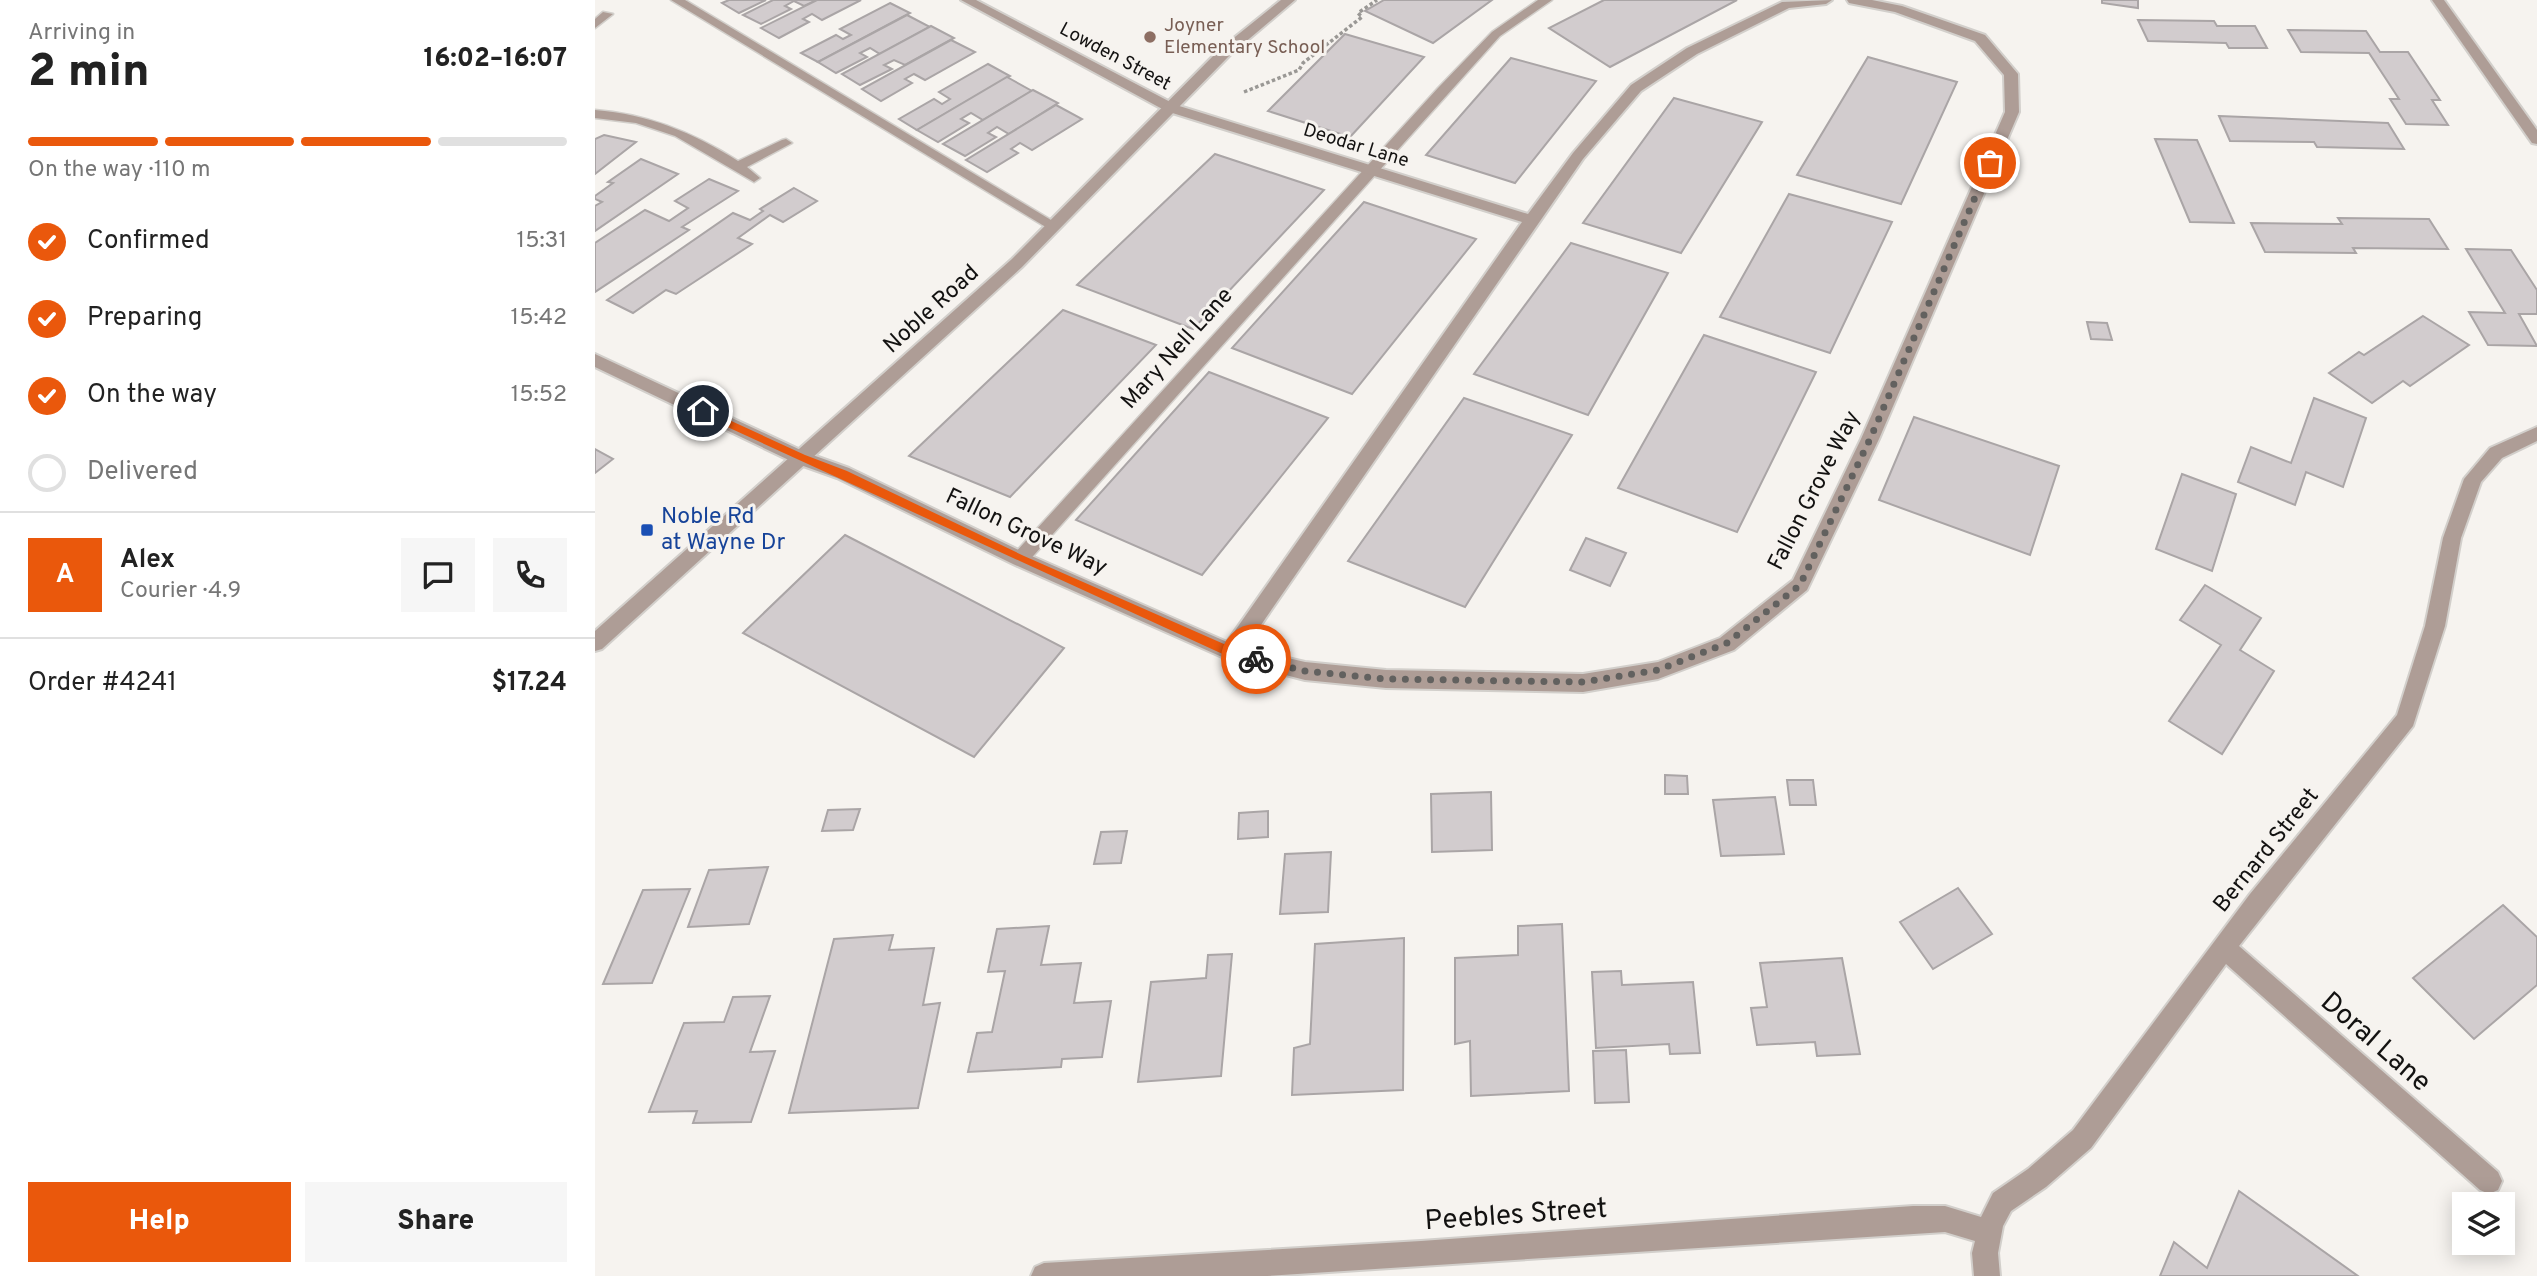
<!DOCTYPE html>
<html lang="en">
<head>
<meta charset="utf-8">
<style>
	body { margin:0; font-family:Overpass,sans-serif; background:#f6f6f6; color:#222; height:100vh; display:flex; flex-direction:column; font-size:26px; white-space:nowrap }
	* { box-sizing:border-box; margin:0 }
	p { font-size:23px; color:#767676 }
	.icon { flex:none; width:38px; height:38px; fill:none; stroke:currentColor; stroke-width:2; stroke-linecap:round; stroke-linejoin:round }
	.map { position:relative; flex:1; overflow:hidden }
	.details { display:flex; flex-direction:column; background:#fff; width:595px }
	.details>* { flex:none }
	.fabs { position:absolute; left:1857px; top:1192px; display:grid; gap:14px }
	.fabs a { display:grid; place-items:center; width:63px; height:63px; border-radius:0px; background:#fff; box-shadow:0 4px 18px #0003; font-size:35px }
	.pin { position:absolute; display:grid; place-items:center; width:60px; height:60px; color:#fff; margin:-30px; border:4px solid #fff; border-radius:50%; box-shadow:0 2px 7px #0007 }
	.courier { position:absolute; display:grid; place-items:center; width:70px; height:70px; margin:-35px; border:5px solid #ea580c; border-radius:50%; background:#fff; color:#222; box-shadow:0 2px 9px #0007 }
	.overview em { font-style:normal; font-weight:800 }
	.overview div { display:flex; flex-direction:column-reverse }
	.overview { display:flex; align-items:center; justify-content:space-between; height:119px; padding:0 28px }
	h1 { font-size:46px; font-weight:800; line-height:52px }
	.bar { display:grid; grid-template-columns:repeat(4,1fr); gap:10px 7px; align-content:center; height:84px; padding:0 28px }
	.bar i { height:9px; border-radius:5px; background:#e0e0e0 }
	.bar .current { background:#ea580c }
	.bar p { grid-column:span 4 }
	.line { display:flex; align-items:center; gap:18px; padding:0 28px; border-top:2px solid #e0e0e0 }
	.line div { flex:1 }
	.round { display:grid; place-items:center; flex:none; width:74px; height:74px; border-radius:0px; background:#f6f6f6 }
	ol { padding:0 28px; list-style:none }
	li { display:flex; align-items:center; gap:21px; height:77px }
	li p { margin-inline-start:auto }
	li .icon { padding:7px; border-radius:50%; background:#ea580c; color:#fff; stroke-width:4 }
	li:last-child { color:#767676 }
	li i { width:38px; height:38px; border:4px solid #e0e0e0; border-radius:50% }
	.cta { display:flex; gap:14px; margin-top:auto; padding:14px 28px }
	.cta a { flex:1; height:80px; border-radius:0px; background:#ea580c; color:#fff; font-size:28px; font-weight:800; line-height:80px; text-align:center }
	.cta a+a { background:#f6f6f6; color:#222 }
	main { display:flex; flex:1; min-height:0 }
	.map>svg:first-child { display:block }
</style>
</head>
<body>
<main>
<section class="details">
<div class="overview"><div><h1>2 min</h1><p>Arriving in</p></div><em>16:02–16:07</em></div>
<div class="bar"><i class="current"></i><i class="current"></i><i class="current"></i><i></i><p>On the way · 110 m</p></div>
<ol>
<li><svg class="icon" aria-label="check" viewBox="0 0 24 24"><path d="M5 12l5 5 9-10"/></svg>Confirmed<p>15:31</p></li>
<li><svg class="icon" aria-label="check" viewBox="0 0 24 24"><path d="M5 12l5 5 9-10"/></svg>Preparing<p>15:42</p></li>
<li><svg class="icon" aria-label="check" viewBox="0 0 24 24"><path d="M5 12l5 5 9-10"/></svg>On the way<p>15:52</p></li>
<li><i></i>Delivered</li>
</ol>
<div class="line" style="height:126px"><b class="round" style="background:#ea580c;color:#fff">A</b><div><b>Alex</b><p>Courier · 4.9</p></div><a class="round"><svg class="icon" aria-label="chat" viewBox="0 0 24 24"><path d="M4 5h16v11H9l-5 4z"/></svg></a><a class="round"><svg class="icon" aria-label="phone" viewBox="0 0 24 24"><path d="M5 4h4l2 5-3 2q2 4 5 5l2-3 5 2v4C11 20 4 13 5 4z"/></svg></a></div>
<div class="line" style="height:91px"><div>Order #4241</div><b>$17.24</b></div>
<div class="cta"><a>Help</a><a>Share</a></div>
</section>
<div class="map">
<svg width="1942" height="1276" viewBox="0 0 1942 1276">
	<rect width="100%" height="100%" fill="#f6f3ef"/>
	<!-- building -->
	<g fill="#d2ccce" stroke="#aaa5a6" stroke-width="2">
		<path d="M134,0h37l-27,13 -17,-10z"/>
		<path d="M178,0h44l-13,6 -10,-5 -9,5 6,3 -30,15 -18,-9z"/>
		<path d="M222,0h44l-39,20 -10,-6 -9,5 6,3 -30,16 -18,-10z"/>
		<path d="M789,0h108l-59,43 -68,-32z"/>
		<path d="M1009,0h133l-127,67 -61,-39z"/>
		<path d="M1507,0h36v8l-36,-5z"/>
		<path d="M295,3l20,10 -92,49 -17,-9 35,-18 7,4 8,-4 -11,-6z"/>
		<path d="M312,15l23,12 -50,27 -10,-6 -10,5 7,4 -31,16 -18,-11z"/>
		<path d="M1543,20l76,1 3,5h38l12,22h-38l-3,-5 -78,-2z"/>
		<path d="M336,26l23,12 -49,27 -11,-5 -10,5 8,4 -32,16 -18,-11z"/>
		<path d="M1693,30l78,1 14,21h28l32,48h-8l16,25 -42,-1 -16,-25h9l-30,-46 -68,-1z"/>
		<path d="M750,34l79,23 -74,80 -82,-26z"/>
		<path d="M356,40l24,12 -50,28 -11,-6 -9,5 7,4 -31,18 -19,-12z"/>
		<path d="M1273,57l89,25 -56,122 -104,-29z"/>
		<path d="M916,58l85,23 -81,102 -89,-28z"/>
		<path d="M393,64l22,12 -93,54 -18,-11 35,-20 8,5 8,-5 -11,-7z"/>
		<path d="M412,77l25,14 -49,29 -12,-7 -10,6 8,4 -31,19 -21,-12z"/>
		<path d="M438,90l25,13 -49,31 -12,-7 -9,6 8,4 -31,19 -22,-12z"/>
		<path d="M1079,98l88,24 -81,131 -98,-30z"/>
		<path d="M461,105l26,14 -50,31 -12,-7 -9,6 7,4 -31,19 -21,-12z"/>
		<path d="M1624,116l169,7 16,26 -87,-2 -3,-5 -84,-1z"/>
		<path d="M9,135l32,7 -41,32v-35z"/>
		<path d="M1560,139l42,1 37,83 -44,-1z"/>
		<path d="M620,154l109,36 -131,139 -116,-44z"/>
		<path d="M46,159l37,15 -83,57v-25l7,-4 -7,-3v-3l18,-13 -5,-1z"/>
		<path d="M114,179l29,12 -56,36 7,3 -94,62v-49l50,-33 24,11 19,-13 -13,-7z"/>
		<path d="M199,188l23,13 -34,21 -13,-7 -32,23 14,6 -76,50 -10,-4 -33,23 -26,-13 126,-87 17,7 13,-9 -3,-2z"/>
		<path d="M1194,194l103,28 -62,131 -110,-36z"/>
		<path d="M769,202l112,37 -124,155 -120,-46z"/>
		<path d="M1743,218l91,1 19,30 -95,-1 3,5 -91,-1 -14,-29 91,1z"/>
		<path d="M976,243l97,30 -80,142 -114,-41z"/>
		<path d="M1871,249l45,1 26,40v24h-18l18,32 -49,-1 -19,-33 36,1z"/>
		<path d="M468,310l93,35 -146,152 -101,-41z"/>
		<path d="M1828,316l46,29 -59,41 -7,-5 -31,22 -43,-30 30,-21 5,3z"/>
		<path d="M1492,322l20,1 5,17 -21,-1z"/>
		<path d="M1109,335l112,37 -79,160 -119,-44z"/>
		<path d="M614,372l119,46 -126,157 -126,-55z"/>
		<path d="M869,398l108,37 -107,172 -117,-46z"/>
		<path d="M1719,398l52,20 -23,69 -37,-15 -11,33 -57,-23 13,-35 40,16z"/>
		<path d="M1319,417l145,49 -29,89 -151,-55z"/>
		<path d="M0,449l18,10 -18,14z"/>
		<path d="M1587,474l54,20 -24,77 -56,-22z"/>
		<path d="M250,535l219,113 -90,109 -231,-124z"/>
		<path d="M991,538l40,15 -16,33 -40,-16z"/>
		<path d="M1610,585l56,33 -21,32 34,21 -52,83 -53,-33 52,-76 -41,-25z"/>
		<path d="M1070,775l22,1 1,18h-23z"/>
		<path d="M1192,780h26l3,25h-26z"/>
		<path d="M896,792l1,58 -60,2 -1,-58z"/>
		<path d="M1180,797l9,57 -63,2 -8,-56z"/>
		<path d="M265,809l-7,21 -31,1 6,-21z"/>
		<path d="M673,811v26l-30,2 1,-26z"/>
		<path d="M532,831l-6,32 -27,1 7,-32z"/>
		<path d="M736,852l-3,60 -48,2 5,-60z"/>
		<path d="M173,867l-19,57 -61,3 21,-57z"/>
		<path d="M1363,888l34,46 -59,35 -33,-47z"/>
		<path d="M95,889l-38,94 -49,1 40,-94z"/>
		<path d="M1908,905l34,32v48l-63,54 -61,-61z"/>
		<path d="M967,924l7,167 -98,5 -1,-55 -15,3v-86l63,-3v-29z"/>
		<path d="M454,926l-8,39 40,-2 -7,40 37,-2 -9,56 -40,2 -1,8 -93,5 9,-39 15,-1 13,-61 -17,1 9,-43z"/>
		<path d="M298,935l-4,15 45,-2 -11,57 17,-2 -22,105 -129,5 45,-174z"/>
		<path d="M809,938l-1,152 -111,5 2,-47 16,-4 5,-100z"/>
		<path d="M637,954l-11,122 -83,6 13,-100 55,-4 2,-23z"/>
		<path d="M1247,958l18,96 -43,2 -2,-14 -58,3 -6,-37 16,-1 -7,-44z"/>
		<path d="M1026,971l1,14 71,-3 7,71 -30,1 -1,-10 -73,4 -4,-76z"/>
		<path d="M175,996l-20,56 25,-1 -24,71 -58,1 4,-12 -48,1 35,-89 40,-1 9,-25z"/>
		<path d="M1031,1050l3,52 -34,1 -2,-52z"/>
		<path d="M1644,1191l119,85h-198l14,-34 33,26z"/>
	</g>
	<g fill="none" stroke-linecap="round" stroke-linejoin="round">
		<!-- service casing -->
		<g stroke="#d2cfcb" stroke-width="3">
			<g id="service">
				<path d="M76,0h14l376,226 -7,4 -5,-1z"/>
				<path d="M943,0h14l-52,36 -474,528h-12l-2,-5 2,-5 424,-466 54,-56z"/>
				<path d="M8,12l10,2 -18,14v-9z"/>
				<path d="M0,110c53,4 99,23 143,51l44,-21 4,-1 6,4 -45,24 13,11 -6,4 -79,-46 -39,-13 -41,-5z"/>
			</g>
		</g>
		<!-- minor casing -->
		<g stroke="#d2cfcb" stroke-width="4">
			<g id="minor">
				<path d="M366,0h15l200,105 352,109 45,-61 58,-68 56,-37 95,-46 50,-2 -6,4 -37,4 -92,46 -56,37 -58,68 -338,489 60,14 81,8 197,4 75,-12 62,-24 73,-58 68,-141 144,-327 -1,-37 -29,-34 -80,-29 -46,-9 -2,-3h25l30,6 83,29 33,39 1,38 -140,327 -72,151 -73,60 -76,29 -75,13 -197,-4 -81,-8 -74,-19 -218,-97 -176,-86 -42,-15 -200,-96v-13l212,99 42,15 178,86 200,88 295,-420 -356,-111z"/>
				<path d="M1837,0h12l93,130v14l-5,-1z"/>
				<path d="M1942,427v14l-35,17 -21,24 -20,56 -16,88 -32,100 -174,220 259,226 4,9 -4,9 -9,4 -9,-4 -254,-226 -135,184 -45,39 -35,24 -8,15 -5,27 2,23h-26l-2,-23 3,-12 -30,-9 -678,44h-236l4,-9 9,-4 377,-22 492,-35h32l36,11 12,-24 35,-24 45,-39 177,-236 147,-179 28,-89 18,-88 21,-59 26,-31z"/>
			</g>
		</g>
		<!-- tertiary casing -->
		<g stroke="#d2cfcb" stroke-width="4">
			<path id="tertiary" d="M686,0h14l-65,55 -208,212 -420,382 -7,2v-20l417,-372 208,-210z"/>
		</g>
		<!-- path -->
		<path stroke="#9a9895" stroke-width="3.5" stroke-dasharray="3.5 2.5" stroke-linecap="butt" d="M649,92l55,-22 4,-7 59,-46 -4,-4 19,-13"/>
		<!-- service -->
		<use href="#service" fill="#ae9d96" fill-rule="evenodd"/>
		<!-- minor -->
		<use href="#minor" fill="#ae9d96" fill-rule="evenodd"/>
		<!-- tertiary -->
		<use href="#tertiary" fill="#ae9d96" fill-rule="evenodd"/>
	</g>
	<!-- route -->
	<path fill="#ea580c" d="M108,408l102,47 42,16 177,85 209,92 27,8 2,3 -6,5 -29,-8 -528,-242v-5z"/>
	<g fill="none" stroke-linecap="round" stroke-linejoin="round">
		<!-- done -->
		<path stroke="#62615f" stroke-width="7" stroke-dasharray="0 12.6" d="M661,659l49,12 81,8 198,3 74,-12 69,-27 73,-58 70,-146 120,-276"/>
	</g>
	<!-- markers -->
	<circle fill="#8d6e63" stroke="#f6f3ef" stroke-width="2.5" cx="555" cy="37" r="7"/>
	<rect fill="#1a4fb4" stroke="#f6f3ef" stroke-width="2.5" x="45" y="523" width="14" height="14" rx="3.5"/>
	<g text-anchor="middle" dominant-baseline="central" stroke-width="6" stroke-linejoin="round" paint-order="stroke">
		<!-- far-education labels -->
		<g font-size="19" fill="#785e54" stroke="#f6f3ef" text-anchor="start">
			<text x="569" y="26">Joyner<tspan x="569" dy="22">Elementary School</tspan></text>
		</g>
		<!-- far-street labels -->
		<g font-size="19" fill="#131211" stroke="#f6f3ef">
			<text transform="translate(520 57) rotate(28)">Lowden Street</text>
			<text transform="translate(761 146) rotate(17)">Deodar Lane</text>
		</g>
		<!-- street labels -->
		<g font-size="23" fill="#131211" stroke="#f6f3ef">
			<text transform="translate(337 310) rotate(-42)">Noble Road</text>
			<text transform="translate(583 349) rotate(-48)">Mary Nell Lane</text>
			<text transform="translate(1220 491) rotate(-63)">Fallon Grove Way</text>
			<text transform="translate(431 533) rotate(25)">Fallon Grove Way</text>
			<text transform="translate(1672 851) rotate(-51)">Bernard Street</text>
		</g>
		<!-- transit labels -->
		<g font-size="23" fill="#164399" stroke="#f6f3ef" text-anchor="start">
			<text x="66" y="517">Noble Rd<tspan x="66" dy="26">at Wayne Dr</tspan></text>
		</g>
		<!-- near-street labels -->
		<g font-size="28" fill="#131211" stroke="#f6f3ef">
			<text transform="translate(1780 1043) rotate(41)">Doral Lane</text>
			<text transform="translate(921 1216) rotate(-4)">Peebles Street</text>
		</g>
	</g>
</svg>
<div class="fabs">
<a><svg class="icon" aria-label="layers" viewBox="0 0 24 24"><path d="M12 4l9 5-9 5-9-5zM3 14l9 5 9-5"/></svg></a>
</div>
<div class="pin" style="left:1395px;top:163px;background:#ea580c"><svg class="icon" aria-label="bag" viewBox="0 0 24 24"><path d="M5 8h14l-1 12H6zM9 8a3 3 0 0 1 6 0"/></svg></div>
<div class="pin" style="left:108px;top:411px;background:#1f2937"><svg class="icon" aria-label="home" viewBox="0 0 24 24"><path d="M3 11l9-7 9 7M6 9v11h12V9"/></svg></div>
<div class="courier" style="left:661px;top:659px"><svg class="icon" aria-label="bike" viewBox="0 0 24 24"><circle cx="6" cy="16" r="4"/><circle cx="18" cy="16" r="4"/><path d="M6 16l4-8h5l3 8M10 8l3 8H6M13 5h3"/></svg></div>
</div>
</main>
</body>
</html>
